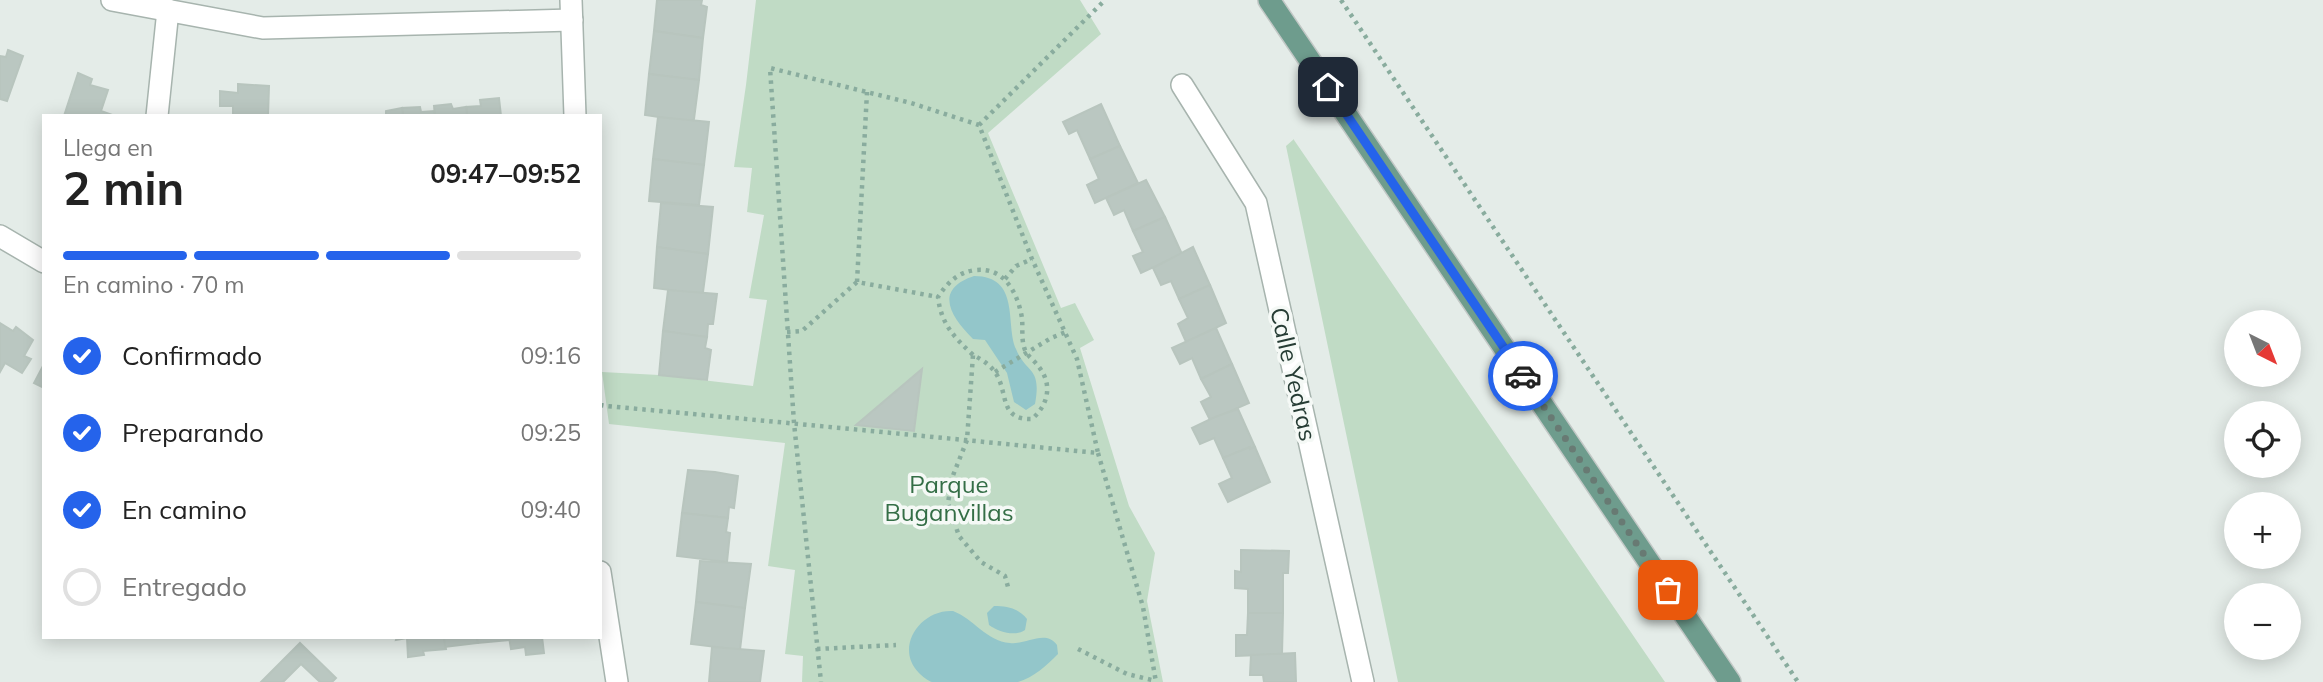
<!DOCTYPE html>
<html lang="es">
<head>
<meta charset="utf-8">
<style>
	body { margin:0; font-family:Mulish,sans-serif; background:#f6f6f6; color:#222; height:100vh; display:flex; flex-direction:column; font-size:26px; white-space:nowrap }
	* { box-sizing:border-box; margin:0 }
	p { font-size:23px; color:#767676 }
	.icon { flex:none; width:38px; height:38px; fill:none; stroke:currentColor; stroke-width:2; stroke-linecap:round; stroke-linejoin:round }
	.map { position:relative; flex:1; overflow:hidden }
	.side { position:absolute; left:42px; top:114px; width:560px; height:525px; display:flex; flex-direction:column; background:#fff; border-radius:0px; box-shadow:0 4px 18px #0003 }
	.side>* { flex:none }
	.needle { width:46px; rotate:138deg }
	.controls { position:absolute; left:2224px; top:310px; display:grid; gap:14px }
	.controls a { display:grid; place-items:center; width:77px; height:77px; border-radius:50%; background:#fff; box-shadow:0 4px 18px #0003; font-size:35px }
	.pin { position:absolute; display:grid; place-items:center; width:60px; height:60px; color:#fff; margin:-30px; border-radius:14px; box-shadow:0 4px 10px #0006 }
	.courier { position:absolute; display:grid; place-items:center; width:70px; height:70px; margin:-35px; border:5px solid #2563eb; border-radius:50%; background:#fff; color:#222; box-shadow:0 2px 9px #0007 }
	.head em { font-style:normal; font-weight:700 }
	.head div { display:flex; flex-direction:column-reverse }
	.head { display:flex; align-items:center; justify-content:space-between; height:119px; padding:0 21px }
	h1 { font-size:46px; font-weight:700; line-height:52px }
	.bar { display:grid; grid-template-columns:repeat(4,1fr); gap:10px 7px; align-content:center; height:84px; padding:0 21px }
	.bar i { height:9px; border-radius:5px; background:#e0e0e0 }
	.bar .selected { background:#2563eb }
	.bar p { grid-column:span 4 }
	ol { padding:0 21px; list-style:none }
	li { display:flex; align-items:center; gap:21px; height:77px }
	li p { margin-inline-start:auto }
	li .icon { padding:7px; border-radius:50%; background:#2563eb; color:#fff; stroke-width:4 }
	li:last-child { color:#767676 }
	li i { width:38px; height:38px; border:4px solid #e0e0e0; border-radius:50% }
	.map>svg:first-child { display:block }
</style>
</head>
<body>
<div class="map">
<svg width="2323" height="682" viewBox="0 0 2323 682">
	<rect width="100%" height="100%" fill="#e4ece8"/>
	<!-- green -->
	<g fill="#c0dbc5">
		<path d="M756,0h324l21,34 -113,99 73,175 14,-5 19,37 -14,8 49,158 26,47 -8,48 16,81h-361l1,-26 -18,-2 10,-84 -27,-4 17,-123 -176,-19 -7,-52 57,3 94,11 14,-86 -18,-2 15,-83 -17,-3 5,-44 -18,-1 12,-82z"/>
		<path d="M1294,139v1l371,542h-267l-112,-536z"/>
	</g>
	<!-- water -->
	<g fill="#93c6ca">
		<path d="M974,276c47,0 31,49 42,73 10,25 26,17 19,55l-9,6 -12,-8 -7,-29 -22,-33 -12,-1c-21,-21 -41,-49 1,-63z"/>
		<path d="M994,606c13,0 24,2 33,13l-2,11c-10,7 -26,2 -36,-5l-2,-12z"/>
		<path d="M953,611c21,8 33,30 57,32 17,2 35,-14 47,2l1,9c-11,11 -25,24 -40,28 -7,0 -78,0 -86,0 -4,-1 -10,-6 -13,-9 -25,-25 1,-64 34,-62z"/>
	</g>
	<!-- building -->
	<g fill="#bac7c1" stroke="#b8c5be" stroke-width="2">
		<path d="M657,0h45l-1,5 6,2 -4,31 -49,-7z"/>
		<path d="M654,31l49,7 -4,42 -50,-6z"/>
		<path d="M8,50l15,6 -16,45 -7,-2v-43l6,1z"/>
		<path d="M78,73l14,6 -2,6 18,5 -7,21 14,5h-51z"/>
		<path d="M649,74l50,6 -5,39 -3,3 -46,-7z"/>
		<path d="M238,84l31,2 -1,30h-35v-10h-13v-15l18,2z"/>
		<path d="M499,98l2,18h-34l-1,-9 15,-1 -1,-6z"/>
		<path d="M451,104l2,5 13,-2 1,9h-32l-1,-10z"/>
		<path d="M1101,104l19,42 -30,13 -13,-29 -8,4 -6,-12z"/>
		<path d="M420,107l1,5 13,-1 1,5h-32l-1,-8z"/>
		<path d="M402,108l1,8h-20l3,-1v-4z"/>
		<path d="M658,117l51,5 -5,43 -51,-6z"/>
		<path d="M1120,146l18,37 -43,20 -8,-18 12,-6 -9,-20z"/>
		<path d="M653,159l51,6 -5,40 -50,-4z"/>
		<path d="M1146,180l19,37 -32,14 -9,-21 -10,5 -8,-17z"/>
		<path d="M661,203l52,4 -5,47 -51,-7z"/>
		<path d="M1165,217l17,37 -41,19 -8,-17 10,-4 -10,-21z"/>
		<path d="M657,247l51,7 -5,38 -2,2 -47,-6z"/>
		<path d="M1193,247l17,38 -31,14 -8,-18 -10,4 -8,-17z"/>
		<path d="M1210,285l16,38 -40,19 -8,-18 10,-6 -9,-19z"/>
		<path d="M668,290l49,4 -4,30h-5l-1,13 -44,-6z"/>
		<path d="M0,323l13,8 3,-4 17,13 -9,16 7,3 -9,14 -17,-10 -5,9z"/>
		<path d="M1216,328l16,36 -31,15 -9,-21 -12,6 -8,-16z"/>
		<path d="M663,331l44,6 -2,11 6,2 -4,30 -48,-5z"/>
		<path d="M1232,364l17,39 -39,17 -9,-18 10,-5 -10,-18z"/>
		<path d="M43,366l1,1v21l-10,-5z"/>
		<path d="M922,369l-8,62 -58,-6z"/>
		<path d="M1238,409l17,38 -5,2v-2l-27,11 -9,-20 -14,6 -8,-16 23,-11z"/>
		<path d="M1250,447v2l5,-2 15,35 -42,20 -9,-18 13,-6 -9,-20z"/>
		<path d="M688,470l27,2 23,4 -4,32 -5,-1 -1,11 -46,-5z"/>
		<path d="M682,513l46,5 -2,14 4,1 -3,29 -50,-6z"/>
		<path d="M1241,550l48,1 -1,22h-5v40h-35v-24l-13,-1v-17l6,1z"/>
		<path d="M700,561l51,3 -6,44 -49,-6z"/>
		<path d="M696,602l49,6 -5,42 -49,-6z"/>
		<path d="M1248,613h35l-1,41 -46,2v-21h11z"/>
		<path d="M397,637h47l2,12 -23,2 1,4 -16,2 -1,-19 -11,2z"/>
		<path d="M444,637h33l1,6 -33,4z"/>
		<path d="M477,637h32l1,3 -32,3z"/>
		<path d="M509,637h33l2,16 -18,2 -1,-8 -14,2z"/>
		<path d="M300,643l36,35 -4,4h-12l-19,-18 -18,18h-22z"/>
		<path d="M712,647l52,4 -4,31h-51z"/>
		<path d="M1295,653l1,29h-32l-1,-7h-13l1,-20z"/>
	</g>
	<g fill="none" stroke-linecap="round" stroke-linejoin="round">
		<!-- street casing -->
		<g stroke="#a7b4ae" stroke-width="24">
			<g id="street">
				<path d="M112,0l151,28 309,-8"/>
				<path d="M571,0l4,116"/>
				<path d="M1182,85l74,118 107,479"/>
				<path d="M157,116l11,-106"/>
				<path d="M0,236l44,26"/>
				<path d="M600,572l17,110"/>
			</g>
		</g>
		<!-- primary casing -->
		<g stroke="#c2c8c6" stroke-width="24">
			<path id="primary" d="M1269,0l461,682"/>
		</g>
		<!-- path -->
		<g stroke="#89ac9e" stroke-width="4.5" stroke-dasharray="3.5 5" stroke-linecap="butt">
			<path d="M1341,0l457,682"/>
			<path d="M979,125l126,-125"/>
			<path d="M1005,279l11,-13 16,-7"/>
			<path d="M857,282l10,-190"/>
			<path d="M787,332l15,-1 55,-49 81,15"/>
			<path d="M973,355c-19,-18 -32,-31 -35,-58 10,-15 20,-25 38,-27 29,-3 42,24 46,48 1,11 -1,22 3,32 3,7 10,11 14,17 14,18 9,38 -7,52 -34,1 -23,-27 -37,-47 -6,-8 -14,-13 -22,-17l-6,85 -15,38 -4,25 11,33 22,26 24,14 3,11"/>
			<path d="M995,372l56,-34 15,-6"/>
			<path d="M600,405l6,1c164,15 328,31 492,47l-21,-94 -45,-100 -53,-134 -68,-22 -141,-35 24,355 27,259"/>
			<path d="M1098,453l45,154 13,75"/>
			<path d="M817,649l79,-4"/>
			<path d="M1078,649l49,25 29,7"/>
		</g>
		<!-- street -->
		<use href="#street" stroke="#fff" stroke-width="21"/>
		<!-- primary -->
		<use href="#primary" stroke="#6e9c8d" stroke-width="21"/>
	</g>
	<g fill="none" stroke-linecap="round" stroke-linejoin="round">
		<!-- done -->
		<path stroke="#687a73" stroke-width="7" stroke-dasharray="0 12.6" d="M1523,376l145,214"/>
		<!-- route -->
		<path stroke="#2563eb" stroke-width="9" d="M1328,87l195,289"/>
	</g>
	<g text-anchor="middle" dominant-baseline="central" stroke-width="7" stroke-linejoin="round" paint-order="stroke">
		<!-- street labels -->
		<g font-size="24" fill="#263c34" stroke="#f5f9f6">
			<text transform="translate(1294 374) rotate(77)">Calle Yedras</text>
		</g>
		<!-- park labels -->
		<g font-size="24" fill="#346e46" stroke="#f5f9f6">
			<text x="949" y="484">Parque<tspan x="949" dy="28">Buganvillas</tspan></text>
		</g>
	</g>
</svg>
<div class="controls">
<a><svg class="needle" viewBox="-14 -14 28 28"><path d="M0-13l5 13h-10z" fill="#e53935"/><path d="M0 13l5-13h-10z" fill="#767676"/></svg></a>
<a><svg class="icon" aria-label="locate" viewBox="0 0 24 24"><circle cx="12" cy="12" r="6"/><path d="M12 2v4M12 18v4M2 12h4M18 12h4"/></svg></a>
<a>+</a>
<a>−</a>
</div>
<div class="pin" style="left:1668px;top:590px;background:#ea580c"><svg class="icon" aria-label="bag" viewBox="0 0 24 24"><path d="M5 8h14l-1 12H6zM9 8a3 3 0 0 1 6 0"/></svg></div>
<div class="pin" style="left:1328px;top:87px;background:#1f2937"><svg class="icon" aria-label="home" viewBox="0 0 24 24"><path d="M3 11l9-7 9 7M6 9v11h12V9"/></svg></div>
<div class="courier" style="left:1523px;top:376px"><svg class="icon" aria-label="car" viewBox="0 0 24 24"><path d="M5 17H2v-5l4-1 3-4h7l3 4 3 1v5h-3M9 17h6M6 11h13"/><circle cx="7" cy="17" r="2"/><circle cx="17" cy="17" r="2"/></svg></div>
<section class="side">
<div class="head"><div><h1>2 min</h1><p>Llega en</p></div><em>09:47–09:52</em></div>
<div class="bar"><i class="selected"></i><i class="selected"></i><i class="selected"></i><i></i><p>En camino · 70 m</p></div>
<ol>
<li><svg class="icon" aria-label="check" viewBox="0 0 24 24"><path d="M5 12l5 5 9-10"/></svg>Confirmado<p>09:16</p></li>
<li><svg class="icon" aria-label="check" viewBox="0 0 24 24"><path d="M5 12l5 5 9-10"/></svg>Preparando<p>09:25</p></li>
<li><svg class="icon" aria-label="check" viewBox="0 0 24 24"><path d="M5 12l5 5 9-10"/></svg>En camino<p>09:40</p></li>
<li><i></i>Entregado</li>
</ol>
</section>
</div>
</body>
</html>
